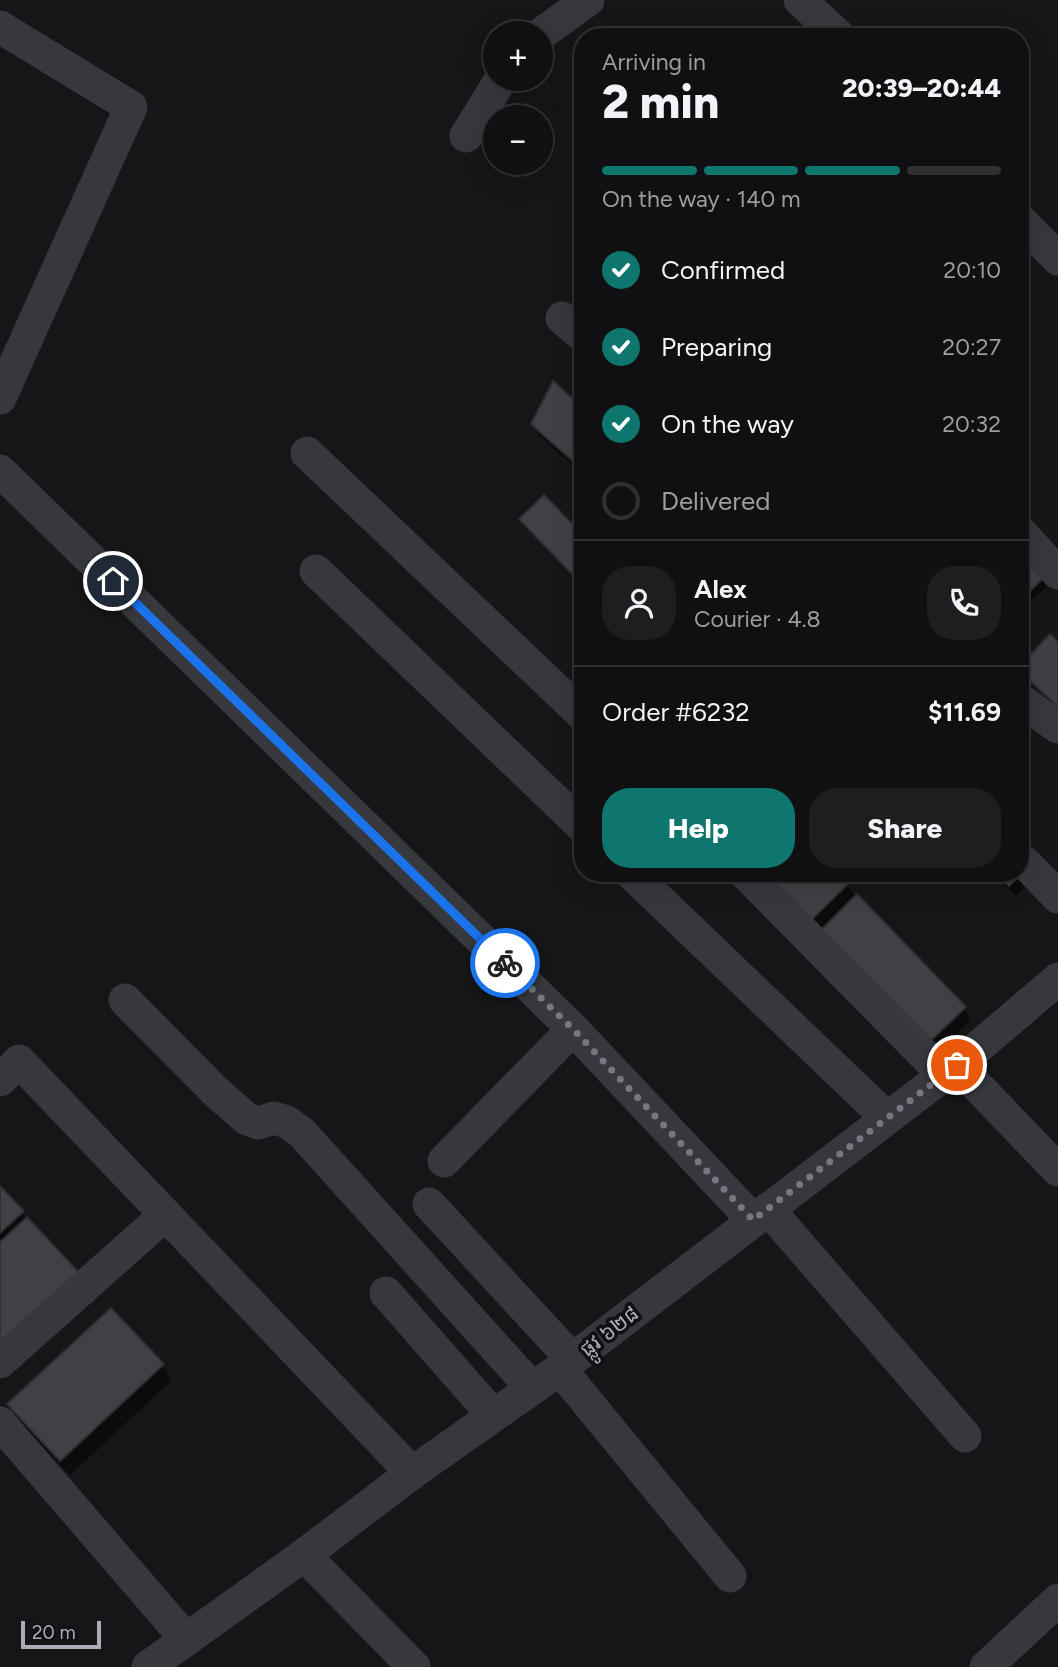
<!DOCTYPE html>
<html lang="en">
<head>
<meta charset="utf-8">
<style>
	body { margin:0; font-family:Figtree,"Noto Sans Khmer",sans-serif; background:#1e1e20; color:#f1f3f6; height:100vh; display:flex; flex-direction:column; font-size:26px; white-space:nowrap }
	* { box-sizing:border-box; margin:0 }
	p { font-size:23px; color:#9c9d9f }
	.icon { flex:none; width:38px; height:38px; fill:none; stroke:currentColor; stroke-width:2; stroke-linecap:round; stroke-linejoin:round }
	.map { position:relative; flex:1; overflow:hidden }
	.drawer { position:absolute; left:574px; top:28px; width:455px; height:854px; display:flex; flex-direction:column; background:#101012; border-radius:28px; box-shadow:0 7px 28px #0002,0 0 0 2px #303032 }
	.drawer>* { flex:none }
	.buttons { position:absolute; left:483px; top:21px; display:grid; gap:14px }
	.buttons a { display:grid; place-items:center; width:70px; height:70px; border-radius:50%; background:#101012; box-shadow:0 7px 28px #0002,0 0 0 2px #303032; font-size:35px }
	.scale { position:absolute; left:21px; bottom:18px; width:80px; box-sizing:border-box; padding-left:7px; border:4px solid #a8adb8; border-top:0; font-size:19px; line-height:24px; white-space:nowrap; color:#a8adb8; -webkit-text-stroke:5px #111113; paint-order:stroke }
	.pin { position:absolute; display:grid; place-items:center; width:60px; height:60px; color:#fff; margin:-30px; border:4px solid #fff; border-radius:50%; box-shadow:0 2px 7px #0007 }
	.courier { position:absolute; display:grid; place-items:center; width:70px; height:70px; margin:-35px; border:5px solid #1a73e8; border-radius:50%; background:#fff; color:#222; box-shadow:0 2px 9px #0007 }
	.overview em { font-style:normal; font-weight:800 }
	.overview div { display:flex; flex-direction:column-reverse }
	.overview { display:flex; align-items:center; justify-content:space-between; height:119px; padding:0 28px }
	h1 { font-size:46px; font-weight:800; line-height:52px }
	.bar { display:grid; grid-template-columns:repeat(4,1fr); gap:10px 7px; align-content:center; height:84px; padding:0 28px }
	.bar i { height:9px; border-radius:5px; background:#303032 }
	.bar .active { background:#0f766e }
	.bar p { grid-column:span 4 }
	.line { display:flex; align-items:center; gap:18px; padding:0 28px; border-top:2px solid #303032 }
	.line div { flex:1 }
	.round { display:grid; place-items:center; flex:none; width:74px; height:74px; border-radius:28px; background:#1e1e20 }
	ol { padding:0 28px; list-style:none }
	li { display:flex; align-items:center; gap:21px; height:77px }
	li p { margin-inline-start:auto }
	li .icon { padding:7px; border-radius:50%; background:#0f766e; color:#fff; stroke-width:4 }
	li:last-child { color:#9c9d9f }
	li i { width:38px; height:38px; border:4px solid #303032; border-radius:50% }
	.cta { display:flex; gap:14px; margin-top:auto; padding:14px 28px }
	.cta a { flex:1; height:80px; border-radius:28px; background:#0f766e; color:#fff; font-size:28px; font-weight:800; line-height:80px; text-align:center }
	.cta a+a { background:#1e1e20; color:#f1f3f6 }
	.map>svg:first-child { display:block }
</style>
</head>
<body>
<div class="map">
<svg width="1058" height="1667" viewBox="0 0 1058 1667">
	<rect width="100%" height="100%" fill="#161618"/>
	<!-- shadow -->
	<g fill="#0007">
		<path d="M583,410v64l-43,-38 -7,-12z"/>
		<path d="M521,519l62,19v40l-5,4 -53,-56z"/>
		<path d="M1020,549l30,35 -30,27z"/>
		<path d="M1058,644v64l-33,-32 -5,-7z"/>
		<path d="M1044,868l-28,28 -23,-23h27z"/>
		<path d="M750,873l97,11 9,14 108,110 7,12 -39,38z"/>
		<path d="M0,1188l27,32 -27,152z"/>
		<path d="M162,1365l9,16 -101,94 -52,-55 -9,-15z"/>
	</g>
	<!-- building -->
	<g fill="#404145" stroke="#303034" stroke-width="2">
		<path d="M553,381l30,27v62l-52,-46z"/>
		<path d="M544,495l39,40v31l-10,9 -54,-56z"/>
		<path d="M1020,546l27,29 -27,25z"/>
		<path d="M1050,634l8,8v65l-38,-36v-5z"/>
		<path d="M1020,837l19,18 -30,31 -13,-13h24z"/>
		<path d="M755,873h84l10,10 -43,42z"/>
		<path d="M857,894l109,113 -42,40 -108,-112z"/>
		<path d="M0,1186l24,25 -24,22z"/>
		<path d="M27,1217l53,57 -80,74v-106z"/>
		<path d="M111,1308l53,56 -104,97 -53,-57z"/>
	</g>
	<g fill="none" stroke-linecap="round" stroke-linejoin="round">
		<!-- minor -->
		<g stroke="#37383d" stroke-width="33">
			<path d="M800,0l40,37"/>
			<path d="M0,27l131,80 -131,291"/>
			<path d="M541,34l47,-34"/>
			<path d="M466,136l35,-57"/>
			<path d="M1020,220l38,39"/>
			<path d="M562,318l21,18"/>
			<path d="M307,453l276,262"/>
			<path d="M0,471l573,558 180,191"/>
			<path d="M1020,532l38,41"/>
			<path d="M316,571l267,256"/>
			<path d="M1020,700l38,27"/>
			<path d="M1029,867l29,30"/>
			<path d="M631,873l256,245"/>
			<path d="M745,873l198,201"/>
			<path d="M125,1000l89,90 33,29 11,4 16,-5 13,4 15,11 230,255"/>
			<path d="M957,1065l101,105"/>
			<path d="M0,1080l19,-19 393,412"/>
			<path d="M444,1161l129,-132"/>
			<path d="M429,1204l143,155"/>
			<path d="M768,1209l197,227"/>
			<path d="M386,1293l107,122"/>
			<path d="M0,1362l165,-147"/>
			<path d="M560,1369l170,207"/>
			<path d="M0,1423l186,216"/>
			<path d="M304,1555l110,112"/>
			<path d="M148,1667l156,-112 108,-82 148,-104 397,-304 101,-86"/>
			<path d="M986,1667l72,-67"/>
		</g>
	</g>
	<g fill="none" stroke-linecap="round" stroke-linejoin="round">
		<!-- done -->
		<path stroke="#757880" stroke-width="7" stroke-dasharray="0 12.6" d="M505,963l68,66 180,191 204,-155"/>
		<!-- route -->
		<path stroke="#1a73e8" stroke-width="9" d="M113,581l392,382"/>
	</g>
	<g text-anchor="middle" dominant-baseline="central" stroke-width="7" stroke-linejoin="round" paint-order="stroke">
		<!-- street labels -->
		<g font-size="21" fill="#a8adb8" stroke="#111113">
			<text transform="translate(609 1331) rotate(-38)">ផ្លូវ ៦២៨</text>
		</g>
	</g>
</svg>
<div class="buttons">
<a>+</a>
<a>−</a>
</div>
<div class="scale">20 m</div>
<div class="pin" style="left:957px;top:1065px;background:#ea580c"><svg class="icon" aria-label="bag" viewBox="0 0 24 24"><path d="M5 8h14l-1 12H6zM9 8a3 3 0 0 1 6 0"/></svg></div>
<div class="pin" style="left:113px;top:581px;background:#1f2937"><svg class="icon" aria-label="home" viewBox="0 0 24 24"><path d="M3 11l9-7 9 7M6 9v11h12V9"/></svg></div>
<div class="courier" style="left:505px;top:963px"><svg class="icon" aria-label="bike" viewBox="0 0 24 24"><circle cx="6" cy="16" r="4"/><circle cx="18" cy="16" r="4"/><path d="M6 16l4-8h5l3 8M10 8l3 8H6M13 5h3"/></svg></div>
<section class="drawer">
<div class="overview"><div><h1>2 min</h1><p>Arriving in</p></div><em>20:39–20:44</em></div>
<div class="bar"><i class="active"></i><i class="active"></i><i class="active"></i><i></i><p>On the way · 140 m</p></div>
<ol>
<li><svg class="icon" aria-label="check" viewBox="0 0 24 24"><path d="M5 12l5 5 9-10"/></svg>Confirmed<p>20:10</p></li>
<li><svg class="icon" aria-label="check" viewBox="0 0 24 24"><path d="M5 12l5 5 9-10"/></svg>Preparing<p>20:27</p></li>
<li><svg class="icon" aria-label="check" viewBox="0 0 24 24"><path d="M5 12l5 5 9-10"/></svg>On the way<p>20:32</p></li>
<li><i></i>Delivered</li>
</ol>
<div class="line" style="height:126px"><a class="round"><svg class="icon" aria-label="person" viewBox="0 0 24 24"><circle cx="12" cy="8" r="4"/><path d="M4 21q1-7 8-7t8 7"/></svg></a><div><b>Alex</b><p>Courier · 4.8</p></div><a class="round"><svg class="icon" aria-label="phone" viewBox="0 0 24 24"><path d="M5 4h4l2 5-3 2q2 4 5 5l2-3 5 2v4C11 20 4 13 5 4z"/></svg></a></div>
<div class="line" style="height:91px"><div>Order #6232</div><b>$11.69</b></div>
<div class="cta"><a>Help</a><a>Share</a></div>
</section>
</div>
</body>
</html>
